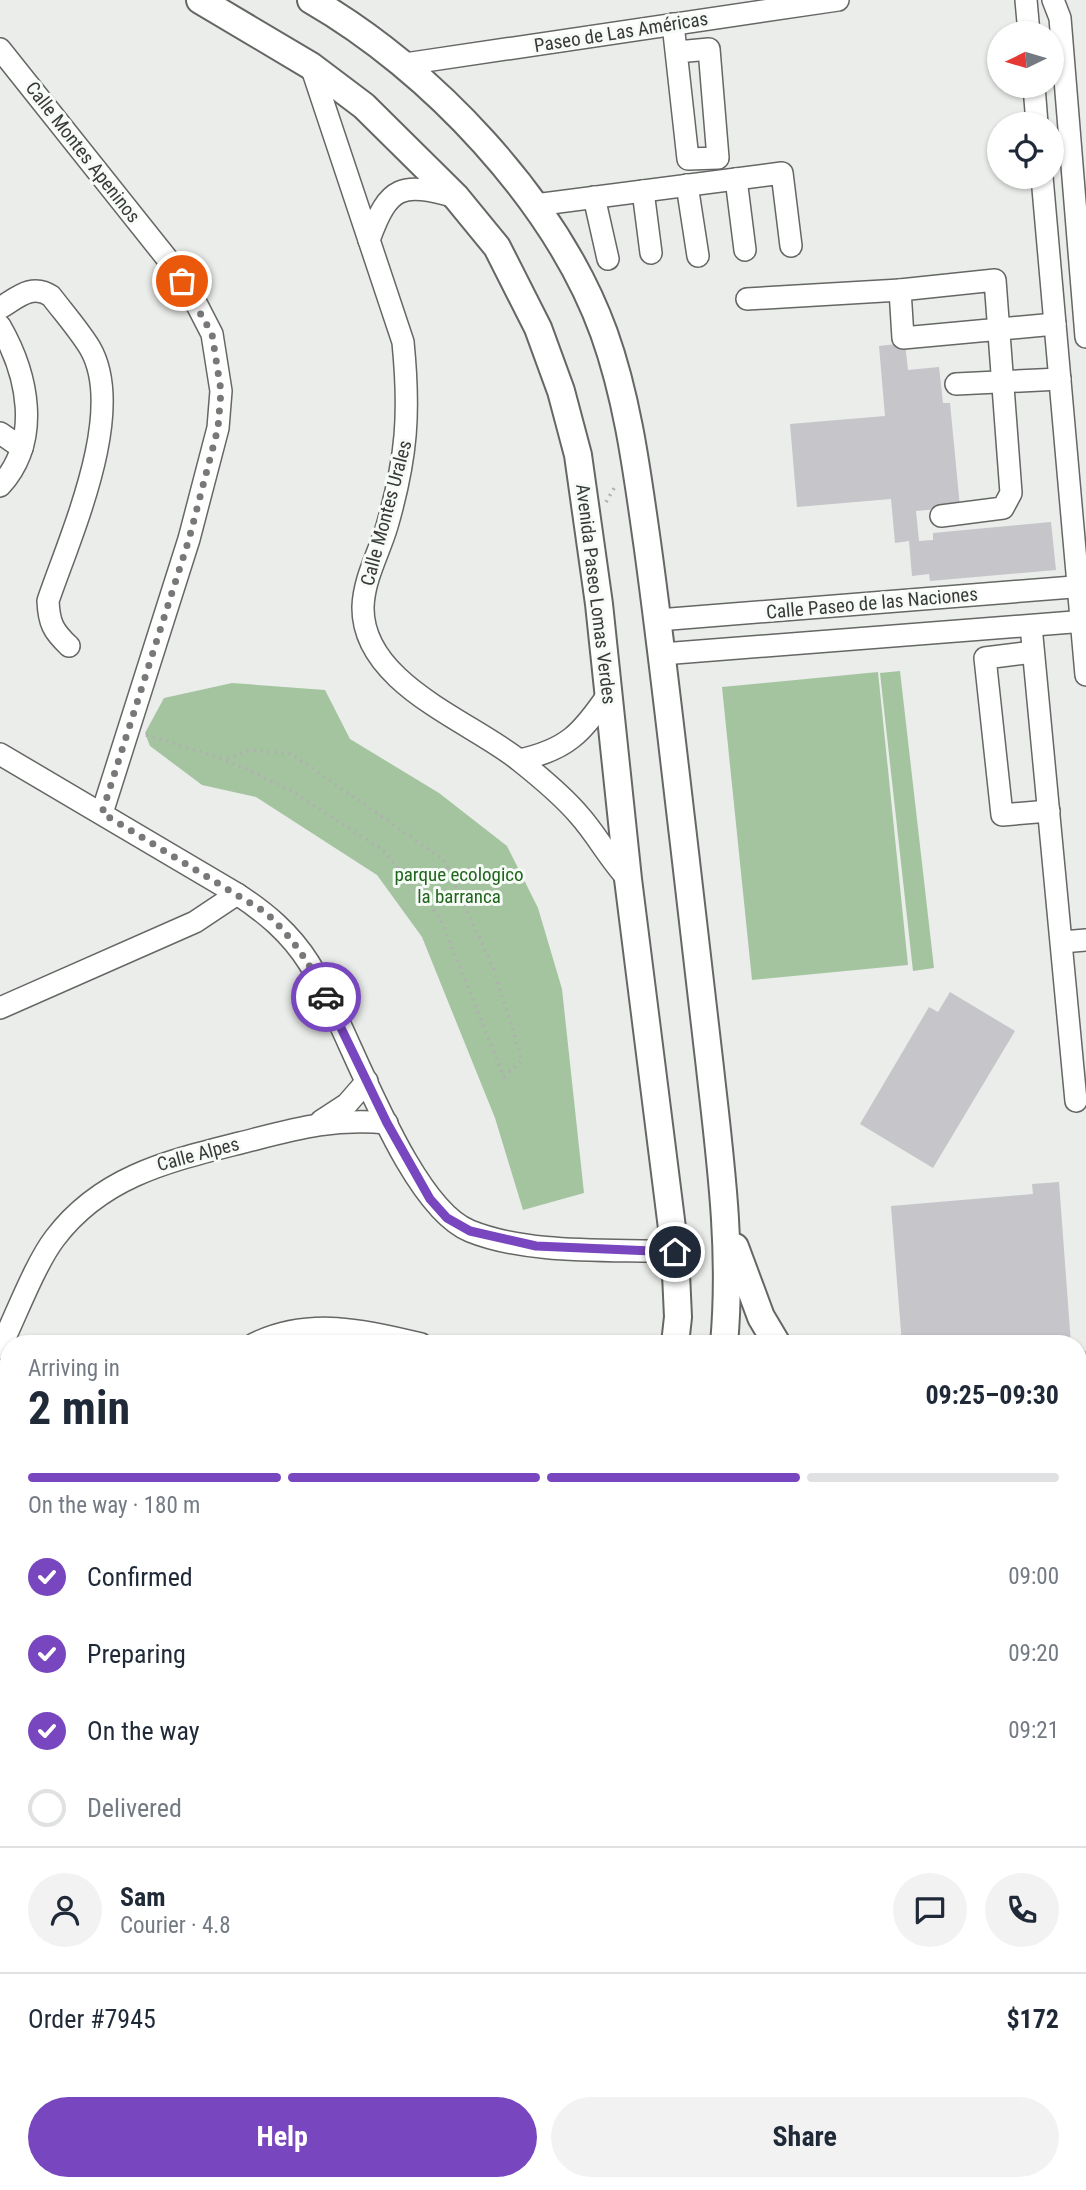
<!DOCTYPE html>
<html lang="en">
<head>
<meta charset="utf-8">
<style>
	body { margin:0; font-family:"Roboto Condensed",sans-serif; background:#f2f2f3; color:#1f2937; height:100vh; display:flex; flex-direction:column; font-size:26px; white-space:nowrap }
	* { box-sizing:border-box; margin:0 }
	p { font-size:23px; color:#747a83 }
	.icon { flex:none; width:38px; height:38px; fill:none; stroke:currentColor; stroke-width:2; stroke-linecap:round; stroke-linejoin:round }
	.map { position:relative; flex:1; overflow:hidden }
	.details { position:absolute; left:0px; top:1335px; width:1087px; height:856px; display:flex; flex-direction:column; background:#fff; border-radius:28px 28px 0 0; box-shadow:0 2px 5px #0004 }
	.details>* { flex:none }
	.needle { width:46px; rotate:265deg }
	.fabs { position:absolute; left:987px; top:21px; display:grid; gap:14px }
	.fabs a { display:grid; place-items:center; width:77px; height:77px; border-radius:50%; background:#fff; box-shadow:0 2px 5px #0004; font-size:35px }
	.pin { position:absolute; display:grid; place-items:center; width:60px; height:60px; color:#fff; margin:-30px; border:4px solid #fff; border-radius:50%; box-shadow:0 2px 7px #0007 }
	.courier { position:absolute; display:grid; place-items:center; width:70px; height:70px; margin:-35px; border:5px solid #7846be; border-radius:50%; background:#fff; color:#222; box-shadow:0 2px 9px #0007 }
	.headline em { font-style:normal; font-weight:700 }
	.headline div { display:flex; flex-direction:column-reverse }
	.headline { display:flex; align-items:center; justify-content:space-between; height:119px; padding:0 28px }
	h1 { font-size:46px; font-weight:700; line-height:52px }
	.bar { display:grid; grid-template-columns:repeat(4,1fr); gap:10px 7px; align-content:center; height:84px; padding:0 28px }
	.bar i { height:9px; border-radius:5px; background:#e0e1e3 }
	.bar .current { background:#7846be }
	.bar p { grid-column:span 4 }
	.line { display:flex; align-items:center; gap:18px; padding:0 28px; border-top:2px solid #e0e1e3 }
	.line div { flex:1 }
	.round { display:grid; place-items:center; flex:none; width:74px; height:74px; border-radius:37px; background:#f2f2f3 }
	ol { padding:0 28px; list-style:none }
	li { display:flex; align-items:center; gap:21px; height:77px }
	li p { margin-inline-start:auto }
	li .icon { padding:7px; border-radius:50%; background:#7846be; color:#fff; stroke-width:4 }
	li:last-child { color:#747a83 }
	li i { width:38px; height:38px; border:4px solid #e0e1e3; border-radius:50% }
	.button { display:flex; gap:14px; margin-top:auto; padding:14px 28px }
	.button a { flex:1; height:80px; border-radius:42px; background:#7846be; color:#fff; font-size:28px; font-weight:700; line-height:80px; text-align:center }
	.button a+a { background:#f2f2f3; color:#1f2937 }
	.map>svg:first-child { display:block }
</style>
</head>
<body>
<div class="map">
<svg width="1086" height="2190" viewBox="0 0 1086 2190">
	<rect width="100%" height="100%" fill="#eaedea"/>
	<!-- green -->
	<g fill="#a4c4a0">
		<path d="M900,671l34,297 -21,3 -33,-298z"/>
		<path d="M878,672l30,293 -156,15 -30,-293z"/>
		<path d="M232,683l93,7 25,49 89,54 68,53 31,62 24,81 22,204 -61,17 -28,-92 -73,-181 -45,-62 -121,-78 -54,-12 -52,-39 -5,-13 19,-35z"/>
	</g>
	<!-- building -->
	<g fill="#c6c5ca">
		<path d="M905,343l3,27 31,-3 4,36h7l10,104 -44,4 3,30 14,-1v-7l118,-11 5,48 -126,11 -1,-7 -17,2 -3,-35 -14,2 -4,-44 -94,8 -7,-83 95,-8 -6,-70z"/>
		<path d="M950,992l65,39 -82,137 -73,-44 69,-117 9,5z"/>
		<path d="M1059,1182l12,162h-169l-11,-138 142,-12 -1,-10z"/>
		<path d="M1086,1351v82l-8,1v-82z"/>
		<path d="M1086,1606v315l-8,4v-316z"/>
		<path d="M462,2182h257l-3,8h-257z"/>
	</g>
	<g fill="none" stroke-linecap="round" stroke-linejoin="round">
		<!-- minor casing -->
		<g stroke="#656764" stroke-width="24">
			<g id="minor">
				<path d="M1026,0l3,33"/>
				<path d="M1053,0l7,18 26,319"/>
				<path d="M673,24l15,135 30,-1 -9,-109 -32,3"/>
				<path d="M0,49l169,212 26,40 17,33 9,57 -3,37 -29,111 -87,274"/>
				<path d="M405,64l433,-64"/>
				<path d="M311,66l92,276c7,71 4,115 -16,184 -8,27 -23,52 -24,81 -1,77 108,114 157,154 20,16 43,35 59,54 18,20 30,44 49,64"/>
				<path d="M1034,86l3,38"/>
				<path d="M1042,177l44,498"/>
				<path d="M736,179l9,71"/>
				<path d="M687,185l11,71"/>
				<path d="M643,191l8,62"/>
				<path d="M594,197l14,62"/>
				<path d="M535,205l247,-32 9,73"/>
				<path d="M369,240c20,-55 32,-58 87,-43"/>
				<path d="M747,299l153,-9"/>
				<path d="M0,308c17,-10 32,-25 51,-12 13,17 28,34 39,52 37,64 -20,188 -42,253 1,22 5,30 21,45"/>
				<path d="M0,326c28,49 42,114 0,160"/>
				<path d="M956,384l104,-5"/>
				<path d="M0,433l22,15"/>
				<path d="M941,516l62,-8 8,-15 -16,-213 -95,10 3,48 152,-14"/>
				<path d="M658,620l428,-34"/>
				<path d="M1031,626l45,475"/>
				<path d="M1033,652l-48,6 17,157 47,-4"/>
				<path d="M662,654l424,-33"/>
				<path d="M0,754l237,140c29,19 53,39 72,69 39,62 96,242 161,268 59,24 142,18 205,21"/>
				<path d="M519,760c48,-10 63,-27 90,-67"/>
				<path d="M1062,942l24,-2"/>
				<path d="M0,1008l195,-86 42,-28"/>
				<path d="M321,1121l26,-17 20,-23"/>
				<path d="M254,1344c54,-27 111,-14 167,0"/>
				<path d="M0,1348c15,-30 35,-84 55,-110 47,-62 114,-77 185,-95 55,-14 90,-25 147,-20"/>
				<path d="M0,1754h9"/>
				<path d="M1078,1954l8,-5"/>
				<path d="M384,2190l3,-8"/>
				<path d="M731,2190l3,-8"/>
			</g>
		</g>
		<!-- major casing -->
		<g stroke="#656764" stroke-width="30">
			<g id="major">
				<path d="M200,0l111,66 53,40 92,91 41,50 41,81 23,63 17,64 21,149 29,275 47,373 3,65 -3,27"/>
				<path d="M311,0c120,69 245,201 293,333 24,67 33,139 43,209 14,101 25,201 37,302 9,80 19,161 28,242 10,87 20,171 12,258"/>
				<path d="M735,1247l26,70 16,27"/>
				<path d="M1078,1503l8,-1"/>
				<path d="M1078,1542l8,-1"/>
				<path d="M251,2190l4,-8"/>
				<path d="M307,2190l5,-8"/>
			</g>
		</g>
		<!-- highway casing -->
		<g stroke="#656764" stroke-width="33">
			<g id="highway">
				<path d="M15,2182l11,8"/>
				<path d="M197,2190l6,-8"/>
				<path d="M338,2190l2,-8"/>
			</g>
		</g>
		<!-- path -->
		<g stroke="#afb1ae" stroke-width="3.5" stroke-dasharray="2 5" stroke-linecap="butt">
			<path d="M606,502l10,-17"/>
			<path d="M146,735l78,24 66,31 93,60 57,68 64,159 18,-17 -28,-90 -50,-110 -152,-106 -41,-4 -27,9"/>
		</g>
		<!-- minor -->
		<use href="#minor" stroke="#fff" stroke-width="21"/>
		<!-- major -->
		<use href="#major" stroke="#fff" stroke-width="26"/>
		<!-- highway -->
		<use href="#highway" stroke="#fff" stroke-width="30"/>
	</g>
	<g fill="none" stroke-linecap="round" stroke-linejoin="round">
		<!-- done -->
		<path stroke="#777976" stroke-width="7" stroke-dasharray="0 12.6" d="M182,281l30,53 9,57 -3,37 -29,111 -87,274 163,99c27,25 45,51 61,85"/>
		<!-- route -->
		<path stroke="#7846be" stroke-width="9" d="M326,997l61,126 43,76 17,19 23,13 66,15 139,6"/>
	</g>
	<g text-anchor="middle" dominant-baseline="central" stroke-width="6" stroke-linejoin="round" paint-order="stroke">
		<!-- street labels -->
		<g font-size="19" fill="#393a38" stroke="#f7fbf7">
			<text transform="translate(621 32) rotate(-9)">Paseo de Las Américas</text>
			<text transform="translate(83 152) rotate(52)">Calle Montes Apeninos</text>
			<text transform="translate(386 513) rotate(-75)">Calle Montes Urales</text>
			<text transform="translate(596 594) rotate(83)">Avenida Paseo Lomas Verdes</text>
			<text transform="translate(872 603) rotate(-5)">Calle Paseo de las Naciones</text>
			<text transform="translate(198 1154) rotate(-15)">Calle Alpes</text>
		</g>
		<!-- park labels -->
		<g font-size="19" fill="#1f651b" stroke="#f7fbf7">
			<text x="459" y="874">parque ecologico<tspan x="459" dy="22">la barranca</tspan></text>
		</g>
	</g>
</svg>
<div class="fabs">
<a><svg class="needle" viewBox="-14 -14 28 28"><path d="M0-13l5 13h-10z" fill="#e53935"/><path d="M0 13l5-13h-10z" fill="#747a83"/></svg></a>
<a><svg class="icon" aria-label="locate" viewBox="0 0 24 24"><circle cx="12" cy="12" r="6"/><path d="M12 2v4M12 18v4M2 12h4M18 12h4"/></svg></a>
</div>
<div class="pin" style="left:182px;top:281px;background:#ea580c"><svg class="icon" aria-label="bag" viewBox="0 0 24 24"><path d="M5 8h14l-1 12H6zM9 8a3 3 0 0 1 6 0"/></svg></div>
<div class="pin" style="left:675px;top:1252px;background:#1f2937"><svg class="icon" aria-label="home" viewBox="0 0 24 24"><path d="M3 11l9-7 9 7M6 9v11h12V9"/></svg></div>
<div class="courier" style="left:326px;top:997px"><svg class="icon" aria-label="car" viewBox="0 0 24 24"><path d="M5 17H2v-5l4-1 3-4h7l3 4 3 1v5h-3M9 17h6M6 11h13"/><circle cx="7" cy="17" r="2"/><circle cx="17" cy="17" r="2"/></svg></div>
<section class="details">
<div class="headline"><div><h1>2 min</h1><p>Arriving in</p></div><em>09:25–09:30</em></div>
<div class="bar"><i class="current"></i><i class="current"></i><i class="current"></i><i></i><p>On the way · 180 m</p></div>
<ol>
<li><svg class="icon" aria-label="check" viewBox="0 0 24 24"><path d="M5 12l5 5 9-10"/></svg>Confirmed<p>09:00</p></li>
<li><svg class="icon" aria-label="check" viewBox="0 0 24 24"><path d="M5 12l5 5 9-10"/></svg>Preparing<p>09:20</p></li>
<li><svg class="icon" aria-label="check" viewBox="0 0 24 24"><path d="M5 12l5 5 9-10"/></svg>On the way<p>09:21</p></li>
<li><i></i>Delivered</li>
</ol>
<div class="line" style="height:126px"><a class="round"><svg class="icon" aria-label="person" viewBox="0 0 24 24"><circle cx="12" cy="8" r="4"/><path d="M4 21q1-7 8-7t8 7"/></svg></a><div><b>Sam</b><p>Courier · 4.8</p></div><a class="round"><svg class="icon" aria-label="chat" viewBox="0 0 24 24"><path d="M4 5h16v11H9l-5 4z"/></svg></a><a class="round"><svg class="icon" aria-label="phone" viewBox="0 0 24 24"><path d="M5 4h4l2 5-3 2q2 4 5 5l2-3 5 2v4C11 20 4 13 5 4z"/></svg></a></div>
<div class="line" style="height:91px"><div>Order #7945</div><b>$172</b></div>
<div class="button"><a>Help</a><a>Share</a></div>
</section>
</div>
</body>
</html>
